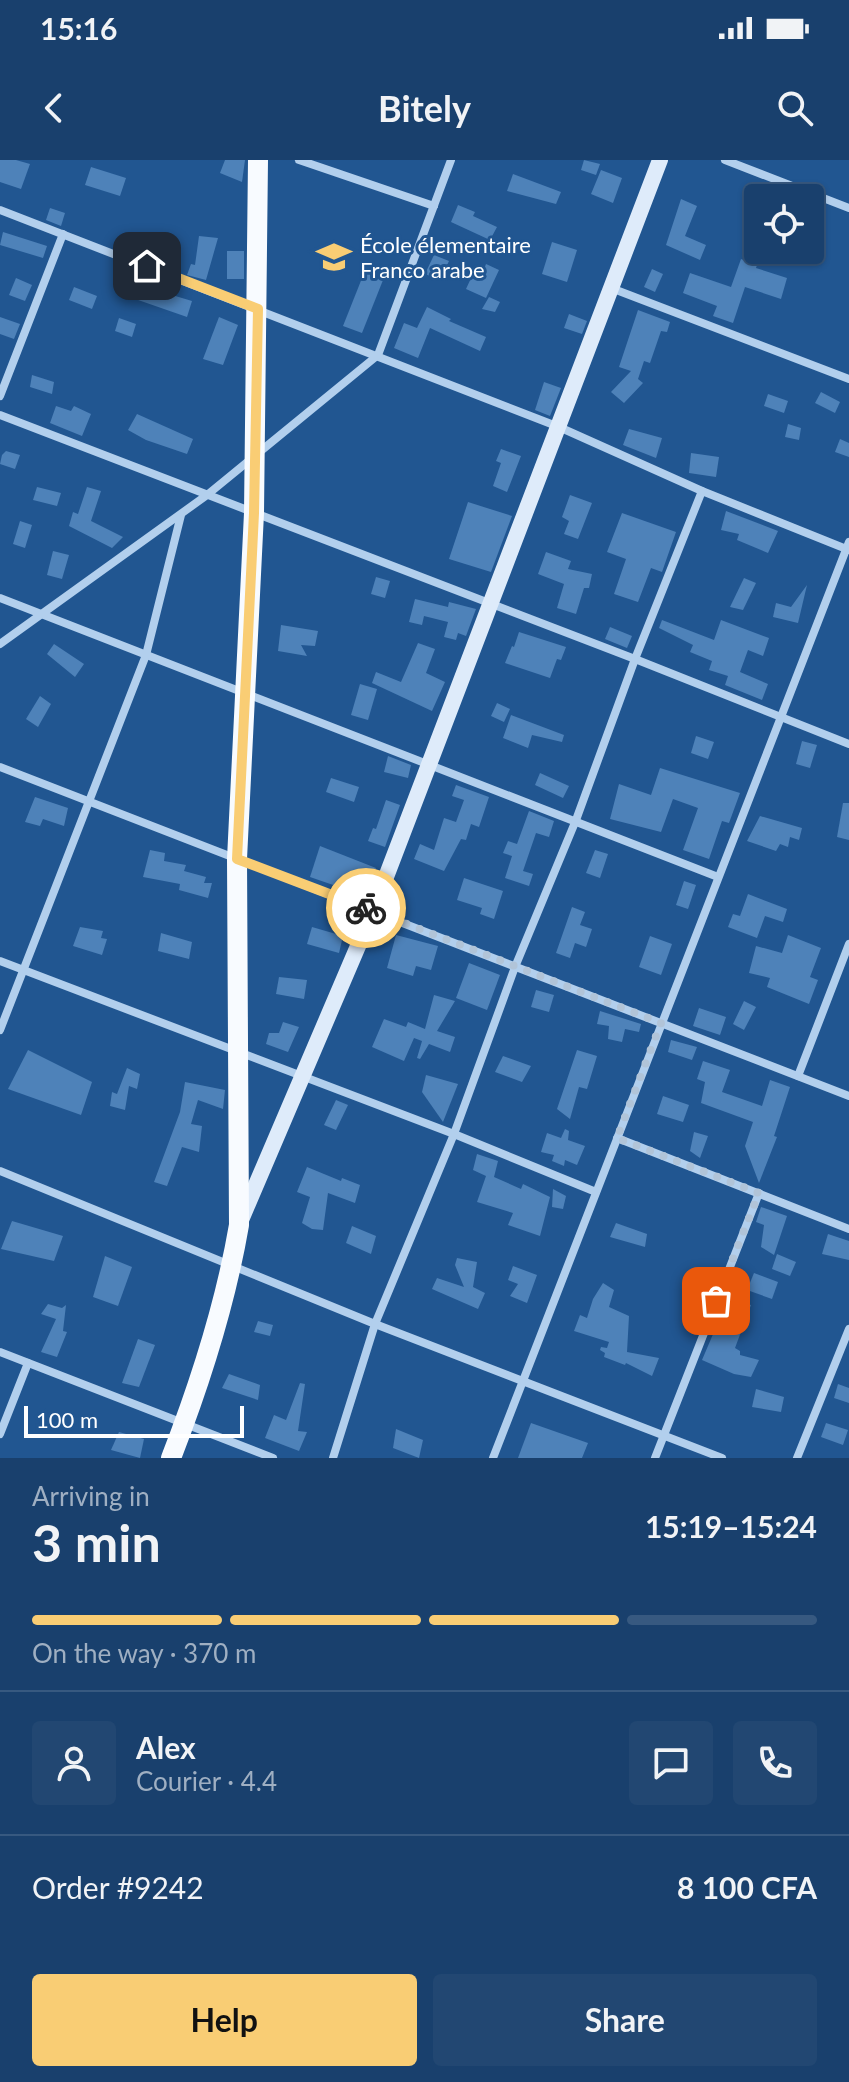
<!DOCTYPE html>
<html lang="en">
<head>
<meta charset="utf-8">
<style>
	body { margin:0; font-family:Lato,sans-serif; background:#224772; color:#f1f3f6; height:100vh; display:flex; flex-direction:column; font-size:30px; white-space:nowrap }
	* { box-sizing:border-box; margin:0 }
	p { font-size:26px; color:#9fafc2 }
	.icon { flex:none; width:44px; height:44px; fill:none; stroke:currentColor; stroke-width:2; stroke-linecap:round; stroke-linejoin:round }
	.map { position:relative; height:1298px; overflow:hidden }
	.panel { display:flex; flex-direction:column; background:#19406d; flex:1 }
	.panel>* { flex:none }
	.tools { position:absolute; left:744px; top:24px; display:grid; gap:16px }
	.tools a { display:grid; place-items:center; width:80px; height:80px; border-radius:8px; background:#19406d; box-shadow:0 2px 6px #0004,0 0 0 2px #375980; font-size:40px }
	.scale { position:absolute; left:24px; bottom:20px; width:220px; box-sizing:border-box; padding-left:8px; border:4px solid #fff; border-top:0; font-size:22px; line-height:28px; white-space:nowrap; color:#fff; -webkit-text-stroke:6px #215691; paint-order:stroke }
	.pin { position:absolute; display:grid; place-items:center; width:68px; height:68px; color:#fff; margin:-34px; border-radius:16px; box-shadow:0 4px 12px #0006 }
	.courier { position:absolute; display:grid; place-items:center; width:80px; height:80px; margin:-40px; border:6px solid #f9cd74; border-radius:50%; background:#fff; color:#222; box-shadow:0 2px 10px #0007 }
	.head em { font-style:normal; font-weight:700 }
	.head div { display:flex; flex-direction:column-reverse }
	.head { display:flex; align-items:center; justify-content:space-between; height:136px; padding:0 32px }
	h1 { font-size:52px; font-weight:700; line-height:60px }
	.bar { display:grid; grid-template-columns:repeat(4,1fr); gap:12px 8px; align-content:center; height:96px; padding:0 32px }
	.bar i { height:10px; border-radius:6px; background:#375980 }
	.bar .on { background:#f9cd74 }
	.bar p { grid-column:span 4 }
	.line { display:flex; align-items:center; gap:20px; padding:0 32px; border-top:2px solid #375980 }
	.line div { flex:1 }
	.round { display:grid; place-items:center; flex:none; width:84px; height:84px; border-radius:8px; background:#224772 }
	.cta { display:flex; gap:16px; margin-top:auto; padding:16px 32px }
	.cta a { flex:1; height:92px; border-radius:8px; background:#f9cd74; color:#111; font-size:32px; font-weight:700; line-height:92px; text-align:center }
	.cta a+a { background:#224772; color:#f1f3f6 }
	.status { display:flex; justify-content:space-between; align-items:center; height:56px; padding:0 40px; background:#19406d; direction:ltr }
	.status svg { height:22px; fill:currentColor }
	header { display:flex; justify-content:space-between; align-items:center; height:104px; padding:0 32px; background:#19406d; font-size:36px; font-weight:700 }
	.map>svg:first-child { display:block }
</style>
</head>
<body>
<div class="status"><b>15:16</b><svg viewBox="0 0 49 12"><path d="M0 12V9h3v3zM5 12V6h3v6zM10 12V3h3v9zM15 12V0h3v12zM26 1h20v11H26zM47 4h2v5h-2z"/></svg></div>
<header><svg class="icon" aria-label="back" viewBox="0 0 24 24"><path d="M15 5l-7 7 7 7"/></svg>Bitely<svg class="icon" aria-label="search" viewBox="0 0 24 24"><circle cx="10" cy="10" r="6"/><path d="M15 15l6 6"/></svg></header>
<div class="map">
<svg width="849" height="1298" viewBox="0 0 849 1298">
	<rect width="100%" height="100%" fill="#215691"/>
	<!-- building -->
	<g fill="#4e82b9">
		<path d="M0,0h16l14,4 -9,25 -21,-7z"/>
		<path d="M225,0h20l-3,22 -22,-9z"/>
		<path d="M584,0l16,4 -4,11 -15,-5z"/>
		<path d="M91,7l35,11 -6,18 -35,-11z"/>
		<path d="M601,10l21,8 -9,25 -22,-9z"/>
		<path d="M513,14l48,18 -5,12 -49,-13z"/>
		<path d="M681,39l16,7 -12,30 21,9 -6,15 -34,-15z"/>
		<path d="M458,45l17,7 -2,4 24,11 -7,13 -39,-18z"/>
		<path d="M50,48l15,5 -4,13 -15,-6z"/>
		<path d="M3,72l44,14 -4,12 -43,-13z"/>
		<path d="M199,76l19,2 -12,42 -19,-5 4,-11 4,1z"/>
		<path d="M552,82l25,8 -10,32 -25,-8z"/>
		<rect x="227" y="91" width="17" height="28"/>
		<path d="M434,95l15,6 -9,19 -15,-6z"/>
		<path d="M741,99l16,6 -1,3 31,10 -6,21 -36,-12 -12,36 -20,-7 4,-10 -34,-13 7,-20 41,14z"/>
		<path d="M368,103l19,7 -25,63 -19,-7z"/>
		<path d="M486,104l13,6 -13,28 -20,-9 6,-13 8,4z"/>
		<path d="M652,109l11,5 -8,18 -11,-5z"/>
		<path d="M123,116l30,10 -1,3 40,12 -5,16 -69,-24z"/>
		<path d="M16,118l16,7 -7,16 -16,-6z"/>
		<path d="M74,127l23,9 -5,13 -23,-9z"/>
		<path d="M489,137l11,5 -5,10 -13,-3z"/>
		<path d="M427,147l24,12 -2,2 37,16 -6,14 -50,-23 -12,30 -24,-10 10,-25 13,5z"/>
		<path d="M638,150l32,12 -3,10 -6,-1 -11,32 -6,-2 -6,18 5,4 -19,20 -13,-11 20,-21 -12,-4z"/>
		<path d="M569,154l18,7 -5,13 -18,-6z"/>
		<path d="M0,157l20,7 -6,15 -14,-5z"/>
		<path d="M219,157l19,8 -15,40 -20,-6z"/>
		<path d="M119,158l17,6 -4,13 -17,-6z"/>
		<path d="M32,215l22,7 -2,12 -22,-7z"/>
		<path d="M544,222l17,6 -11,28 -15,-6z"/>
		<path d="M821,232l19,10 -5,11 -20,-10z"/>
		<path d="M768,234l20,7 -4,12 -20,-7z"/>
		<path d="M56,246l15,5 3,-5 17,8 -9,22 -32,-13z"/>
		<path d="M137,254l56,25 -6,15 -41,-14 -18,-10z"/>
		<path d="M788,264l13,4 -2,12 -14,-3z"/>
		<path d="M629,269l33,9 -6,20 -33,-13z"/>
		<path d="M840,279l9,4v14l-14,-5z"/>
		<path d="M501,289l20,7 -14,36 -14,-6 8,-23 -5,-2z"/>
		<path d="M6,291l14,4 -5,14 -15,-5 2,-9z"/>
		<path d="M691,293l28,4 -3,20 -27,-4z"/>
		<path d="M37,327l24,6 -4,13 -24,-6z"/>
		<path d="M87,327l14,4 -10,30 32,16 -11,11 -43,-22 4,-14 5,2z"/>
		<path d="M570,335l22,8 -14,36 -14,-5 5,-13 -7,-4z"/>
		<path d="M468,342l44,14 -21,56 -42,-13z"/>
		<path d="M726,351l52,20 -10,22 -31,-13 2,-6 -18,-4z"/>
		<path d="M622,353l54,19 -14,40 -11,-4 -13,34 -24,-8 12,-35 -19,-7z"/>
		<path d="M20,361l12,4 -7,23 -12,-4z"/>
		<path d="M53,391l16,4 -7,24 -15,-4z"/>
		<path d="M546,392l25,9 -3,8 24,5 -3,14h-5l-8,26 -19,-6 7,-24 -26,-10z"/>
		<path d="M376,417l14,4 -5,17 -14,-4z"/>
		<path d="M744,418l12,5 -13,27 -13,-3z"/>
		<path d="M807,425l-9,38 -25,-6 3,-14 15,4z"/>
		<path d="M415,439l33,8 1,-5 27,7 -10,27 -8,-3 -2,7 -12,-3 4,-15 -24,-6 -2,9 -13,-3z"/>
		<path d="M662,460l52,20 7,-20 48,18 -6,18 -15,-6 -8,22 28,12 -6,16 -37,-15 3,-9 -19,-6 3,-9 -22,-9 3,-7 -34,-17z"/>
		<path d="M281,465l37,6 -3,15 -14,-1 6,11 -29,-5z"/>
		<path d="M610,467l22,9 -5,12 -22,-9z"/>
		<path d="M519,472l47,15 -5,13 -4,-1 -7,19 -45,-15 7,-17 2,1z"/>
		<path d="M418,483l17,6 -9,24 19,9 -13,29 -60,-28 4,-11 25,10z"/>
		<path d="M54,484l30,20 -9,13 -28,-23z"/>
		<path d="M360,524l17,5 -9,31 -17,-5z"/>
		<path d="M40,536l11,8 -13,23 -12,-8z"/>
		<path d="M497,543l13,6 -6,13 -13,-6z"/>
		<path d="M511,555l53,20 -2,7 -30,-7 -4,13 -25,-10z"/>
		<path d="M696,576l18,6 -6,17 -17,-6z"/>
		<path d="M802,581l15,4 -7,23 -14,-4z"/>
		<path d="M388,596l23,9 -3,13 -24,-6z"/>
		<path d="M660,608l80,25 -11,30 -7,-2 -13,38 -26,-9 15,-42 -25,-9 -12,33 -51,-13 9,-35 32,11z"/>
		<path d="M540,613l29,13 -6,12 -28,-13z"/>
		<path d="M331,618l28,9 -5,15 -28,-10z"/>
		<path d="M456,625l33,12 -10,30 -8,-3 -5,16 -5,-1 -17,32 -30,-12 6,-15 14,6 10,-32 12,4 8,-22 -12,-4z"/>
		<path d="M35,637l33,11 -4,18 -21,-7 -3,7 -15,-4z"/>
		<path d="M386,640l14,5 -15,42 -17,-6 5,-13 3,1z"/>
		<path d="M843,643h6v37l-12,-3z"/>
		<path d="M529,651l25,10 -5,16 -13,-4 -13,38 10,3 -4,12 -24,-8 7,-22 -9,-3 5,-12 9,3z"/>
		<path d="M760,656l42,12 -3,12 -9,-3 -2,10 -8,-3 -4,7 -29,-10z"/>
		<path d="M320,686l56,22 -11,28 -55,-19z"/>
		<path d="M150,690l15,3 -1,8 22,4 -2,6 22,6 -2,6h8l-4,15 -29,-8 1,-6 -37,-7z"/>
		<path d="M595,690l13,4 -8,24 -14,-5z"/>
		<path d="M464,718l39,13 -9,28 -14,-5 2,-6 -25,-8z"/>
		<path d="M684,721l12,4 -8,24 -12,-4z"/>
		<path d="M748,734l39,15 -4,13 -18,-6 -8,22 -29,-11 5,-13 7,2z"/>
		<path d="M572,747l13,5 -5,13 12,4 -6,18 -11,-4 -5,15 -14,-5z"/>
		<path d="M80,767l23,4 -2,7 6,1 -5,16 -29,-9z"/>
		<path d="M312,767l31,9 -4,17 -32,-9z"/>
		<path d="M161,773l31,9 -3,17 -31,-8z"/>
		<path d="M396,775l42,11 -7,24 -15,-4 -3,10 -26,-8z"/>
		<path d="M788,775l33,13 -11,29 8,3 -9,24 -42,-17 3,-9 -21,-5 7,-27 26,7z"/>
		<path d="M650,776l22,8 -11,31 -22,-8z"/>
		<path d="M469,803l31,12 -13,35 -31,-12z"/>
		<path d="M279,817l28,3 -3,19 -28,-5z"/>
		<path d="M536,830l18,5 -5,17 -18,-5z"/>
		<path d="M434,835l21,6 -18,30 18,6 -5,15 -21,-8 -9,15 -3,-1 5,-17 -8,-3 -10,23 -32,-14 12,-28 22,8 2,-5 17,7z"/>
		<path d="M744,841l12,6 -12,23 -11,-6z"/>
		<path d="M699,848l27,9 -6,18 -27,-9z"/>
		<path d="M600,851l41,13 -2,8 -14,-3 -3,13 -14,-3 1,-13 -12,-2z"/>
		<path d="M283,862l16,5 -11,25 -22,-8 3,-11h10z"/>
		<path d="M671,880l26,7 -5,13 -24,-8z"/>
		<path d="M28,890l64,32 -11,33 -73,-26z"/>
		<path d="M577,890l20,6 -10,33 -8,-2 -9,32 -13,-10z"/>
		<path d="M503,896l28,10 -9,16 -27,-10z"/>
		<path d="M703,901l27,9 -8,22 40,14 8,-26 20,7 -16,49 3,1 -18,46 -14,-37 8,-24 -52,-19 4,-21 -8,-3z"/>
		<path d="M127,908l13,6 -3,15 -8,-3 -4,24 -15,-4 2,-14 5,2z"/>
		<path d="M426,915l32,9 -15,38 -21,-30z"/>
		<path d="M185,922l40,8 -2,19 -25,-9 -7,24 11,2 -3,26 -17,-5 -15,39 -13,-4 26,-70z"/>
		<path d="M663,936l26,9 -6,17 -26,-8z"/>
		<path d="M336,940l12,5 -12,25 -12,-5z"/>
		<path d="M565,969l4,2 -1,9 17,6 -8,19 -12,-5 -1,6 -12,-5 2,-6 -13,-3 6,-19 14,5z"/>
		<path d="M694,972l14,4 -8,22 -10,-7z"/>
		<path d="M477,994l21,7 -4,16 27,12 2,-5 27,13 -10,39 -32,-11 5,-12 -36,-11 9,-26 -13,-6z"/>
		<path d="M307,1007l34,14 1,-3 18,7 -5,18 -27,-10 -5,37 -11,-1 -10,-6 8,-26 -13,-5z"/>
		<path d="M553,1029l13,7 -3,13 -11,-2z"/>
		<path d="M761,1047l26,9 -13,39 -13,-8 3,-22 -8,-3z"/>
		<path d="M12,1061l51,15 -9,25 -53,-12z"/>
		<path d="M616,1063l31,11 -2,13 -35,-10z"/>
		<path d="M352,1066l24,10 -5,18 -25,-11z"/>
		<path d="M828,1074l21,7v19l-27,-6z"/>
		<path d="M777,1094l19,8 -6,14 -18,-7z"/>
		<path d="M105,1096l27,11 -14,39 -25,-9z"/>
		<path d="M457,1098l20,4 -4,25 12,6 -7,16 -46,-20 5,-11 27,9 -9,-22z"/>
		<path d="M513,1106l24,9 -10,28 -17,-7 8,-12 -10,-4z"/>
		<path d="M754,1113l24,9 -6,17 -25,-9z"/>
		<path d="M603,1123l11,7 -5,17 20,9 -2,36 32,6 -7,18 -26,-13 -1,2 -21,-8 1,-4 -5,-3 1,-3 6,1 2,-6 -35,-11 6,-16 7,3 6,-19z"/>
		<path d="M728,1139l23,6 -16,43 5,3v4l19,5 -8,17 -17,-3 -32,-14z"/>
		<path d="M48,1144l14,4 4,-3 -3,26 4,1 -10,25 -16,-5 15,-33 -15,-5z"/>
		<path d="M258,1161l15,4 -3,11 -16,-4z"/>
		<path d="M138,1179l17,6 -16,42 -17,-4z"/>
		<path d="M229,1214l31,11 -2,15 -36,-12z"/>
		<path d="M300,1223l5,1 -7,47 9,1 -8,19 -34,-13 9,-23 12,5z"/>
		<path d="M838,1224l11,4v15l-15,-5z"/>
		<path d="M756,1229l28,8 -3,15 -29,-5z"/>
		<path d="M531,1263l57,20 -6,15h-64z"/>
		<path d="M826,1263l22,7 -5,15 -22,-8z"/>
		<path d="M396,1269l27,11 -4,18 -26,-10z"/>
		<path d="M119,1272l25,7 -4,19 -29,-8z"/>
	</g>
	<g fill="none" stroke-linecap="round" stroke-linejoin="round">
		<!-- minor -->
		<g stroke="#b2cfed" stroke-width="8">
			<path d="M299,0l135,46"/>
			<path d="M725,0l124,48"/>
			<path d="M0,50l559,217 143,64 147,59"/>
			<path d="M611,128l238,91"/>
			<path d="M0,236l63,-162"/>
			<path d="M0,255l635,244 214,85"/>
			<path d="M0,438l718,279"/>
			<path d="M0,484l207,-149 171,-140 73,-195"/>
			<path d="M0,607l849,329"/>
			<path d="M0,801l454,173 142,58"/>
			<path d="M0,870l146,-375 35,-140"/>
			<path d="M798,916l51,-132"/>
			<path d="M617,978l232,91"/>
			<path d="M0,1011l375,153 347,134"/>
			<path d="M0,1192l273,106"/>
			<path d="M0,1274l28,-71"/>
			<path d="M333,1298l42,-134 79,-190 61,-167 61,-147 59,-161 67,-168"/>
			<path d="M493,1298l356,-916"/>
			<path d="M655,1298l104,-265"/>
			<path d="M797,1298l52,-129"/>
		</g>
		<!-- secondary -->
		<path stroke="#deebfa" stroke-width="16" d="M241,1060l132,-309 287,-751"/>
		<!-- primary -->
		<path stroke="#f8fbff" stroke-width="20" d="M171,1298c28,-72 55,-157 68,-233l-2,-366 17,-346 4,-353"/>
	</g>
	<g fill="none" stroke-linecap="round" stroke-linejoin="round">
		<!-- done -->
		<path stroke="#b1c4d8" stroke-width="8" stroke-dasharray="0 14.4" d="M366,748l295,115 -44,115 142,55 -43,108"/>
		<!-- route -->
		<path stroke="#f9cd74" stroke-width="10" d="M147,106l111,43 -4,204 -17,346 129,49"/>
	</g>
	<!-- icons -->
	<defs>
		<g id="school-bare" transform="scale(2.76)"><path d="M0-5L7-2L0 1L-7-2ZM-4 1L0 2.5L4 1V4Q0 6-4 4Z" fill="#f9cd74" stroke="#215691" stroke-width="2.5" paint-order="stroke"/></g>
	</defs>
	<g fill-rule="evenodd">
		<use href="#school-bare" x="334" y="97"/>
	</g>
	<g text-anchor="middle" dominant-baseline="central" stroke-width="6" stroke-linejoin="round" paint-order="stroke">
		<!-- poi labels -->
		<g font-size="22" fill="#fff" stroke="#215691" text-anchor="start">
			<text x="360" y="84">École élementaire<tspan x="360" dy="25">Franco arabe</tspan></text>
		</g>
	</g>
</svg>
<div class="tools">
<a><svg class="icon" aria-label="locate" viewBox="0 0 24 24"><circle cx="12" cy="12" r="6"/><path d="M12 2v4M12 18v4M2 12h4M18 12h4"/></svg></a>
</div>
<div class="scale">100 m</div>
<div class="pin" style="left:716px;top:1141px;background:#ea580c"><svg class="icon" aria-label="bag" viewBox="0 0 24 24"><path d="M5 8h14l-1 12H6zM9 8a3 3 0 0 1 6 0"/></svg></div>
<div class="pin" style="left:147px;top:106px;background:#1f2937"><svg class="icon" aria-label="home" viewBox="0 0 24 24"><path d="M3 11l9-7 9 7M6 9v11h12V9"/></svg></div>
<div class="courier" style="left:366px;top:748px"><svg class="icon" aria-label="bike" viewBox="0 0 24 24"><circle cx="6" cy="16" r="4"/><circle cx="18" cy="16" r="4"/><path d="M6 16l4-8h5l3 8M10 8l3 8H6M13 5h3"/></svg></div>
</div>
<section class="panel">
<div class="head"><div><h1>3 min</h1><p>Arriving in</p></div><em>15:19–15:24</em></div>
<div class="bar"><i class="on"></i><i class="on"></i><i class="on"></i><i></i><p>On the way · 370 m</p></div>
<div class="line" style="height:144px"><a class="round"><svg class="icon" aria-label="person" viewBox="0 0 24 24"><circle cx="12" cy="8" r="4"/><path d="M4 21q1-7 8-7t8 7"/></svg></a><div><b>Alex</b><p>Courier · 4.4</p></div><a class="round"><svg class="icon" aria-label="chat" viewBox="0 0 24 24"><path d="M4 5h16v11H9l-5 4z"/></svg></a><a class="round"><svg class="icon" aria-label="phone" viewBox="0 0 24 24"><path d="M5 4h4l2 5-3 2q2 4 5 5l2-3 5 2v4C11 20 4 13 5 4z"/></svg></a></div>
<div class="line" style="height:104px"><div>Order #9242</div><b>8 100 CFA</b></div>
<div class="cta"><a>Help</a><a>Share</a></div>
</section>
</body>
</html>
